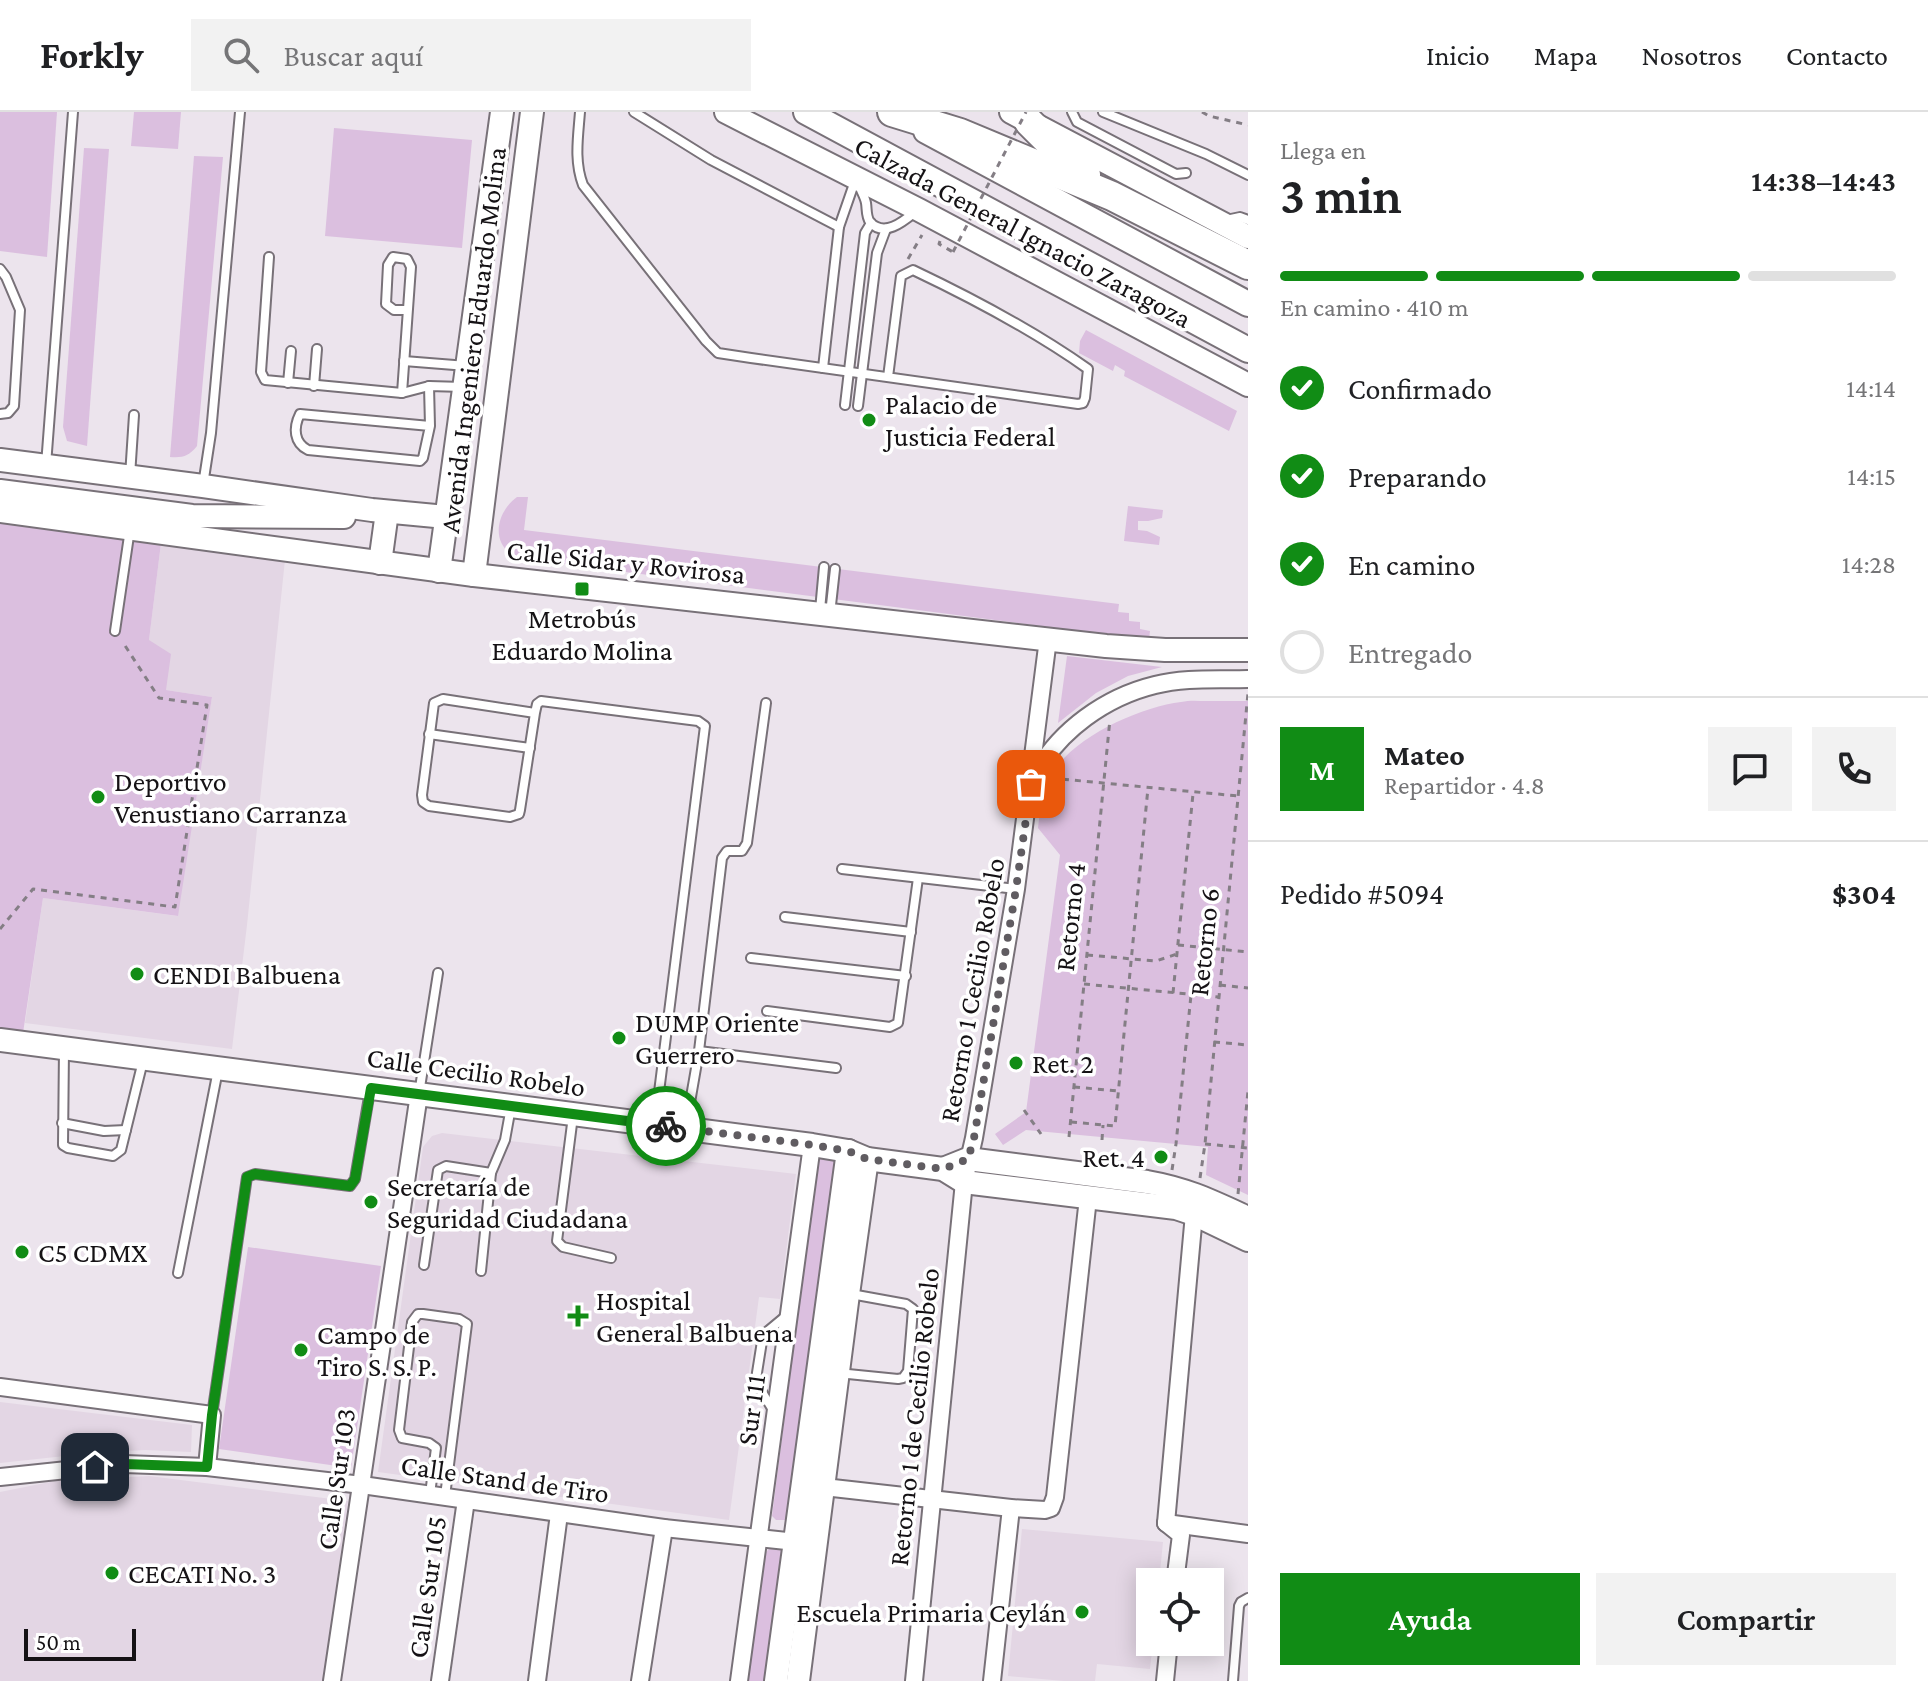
<!DOCTYPE html>
<html lang="es">
<head>
<meta charset="utf-8">
<style>
	body { margin:0; font-family:"Crimson Pro",serif; background:#f2f2f2; color:#202124; height:100vh; display:flex; flex-direction:column; font-size:30px; white-space:nowrap }
	* { box-sizing:border-box; margin:0 }
	p { font-size:26px; color:#757577 }
	.icon { flex:none; width:44px; height:44px; fill:none; stroke:currentColor; stroke-width:2; stroke-linecap:round; stroke-linejoin:round }
	.map { position:relative; flex:1; overflow:hidden }
	.sheet { display:flex; flex-direction:column; background:#fff; width:680px }
	.sheet>* { flex:none }
	.controls { position:absolute; left:1136px; top:1456px; display:grid; gap:16px }
	.controls a { display:grid; place-items:center; width:88px; height:88px; border-radius:0px; background:#fff; box-shadow:0 4px 20px #0003; font-size:40px }
	.scale { position:absolute; left:24px; bottom:20px; width:112px; box-sizing:border-box; padding-left:8px; border:4px solid #151215; border-top:0; font-size:22px; line-height:28px; white-space:nowrap; color:#151215; -webkit-text-stroke:6px #fff; paint-order:stroke }
	.pin { position:absolute; display:grid; place-items:center; width:68px; height:68px; color:#fff; margin:-34px; border-radius:16px; box-shadow:0 4px 12px #0006 }
	.courier { position:absolute; display:grid; place-items:center; width:80px; height:80px; margin:-40px; border:6px solid #118c15; border-radius:50%; background:#fff; color:#222; box-shadow:0 2px 10px #0007 }
	.head em { font-style:normal; font-weight:600 }
	.head div { display:flex; flex-direction:column-reverse }
	.head { display:flex; align-items:center; justify-content:space-between; height:136px; padding:0 32px }
	h1 { font-size:52px; font-weight:600; line-height:60px }
	.bar { display:grid; grid-template-columns:repeat(4,1fr); gap:12px 8px; align-content:center; height:96px; padding:0 32px }
	.bar i { height:10px; border-radius:6px; background:#e0e0e0 }
	.bar .active { background:#118c15 }
	.bar p { grid-column:span 4 }
	.line { display:flex; align-items:center; gap:20px; padding:0 32px; border-top:2px solid #e0e0e0 }
	.line div { flex:1 }
	.round { display:grid; place-items:center; flex:none; width:84px; height:84px; border-radius:0px; background:#f2f2f2 }
	ol { padding:0 32px; list-style:none }
	li { display:flex; align-items:center; gap:24px; height:88px }
	li p { margin-inline-start:auto }
	li .icon { padding:8px; border-radius:50%; background:#118c15; color:#fff; stroke-width:4 }
	li:last-child { color:#757577 }
	li i { width:44px; height:44px; border:4px solid #e0e0e0; border-radius:50% }
	.primary-button { display:flex; gap:16px; margin-top:auto; padding:16px 32px }
	.primary-button a { flex:1; height:92px; border-radius:0px; background:#118c15; color:#fff; font-size:32px; font-weight:600; line-height:92px; text-align:center }
	.primary-button a+a { background:#f2f2f2; color:#202124 }
	header { display:flex; align-items:center; gap:48px; box-sizing:border-box; height:112px; padding:0 40px; background:#fff; border-bottom:2px solid #e0e0e0 }
	header strong { font-size:38px }
	nav { display:flex; gap:44px; margin-inline-start:auto; font-size:28px }
	.search { width:560px; height:72px; background:#f2f2f2; display:flex; align-items:center; gap:20px; box-sizing:border-box; padding:0 28px; border-radius:0px; color:#757577; font-size:30px }
	main { display:flex; flex:1; min-height:0 }
	.map>svg:first-child { display:block }
</style>
</head>
<body>
<header>
<strong>Forkly</strong>
<div class="search"><svg class="icon" aria-label="search" viewBox="0 0 24 24"><circle cx="10" cy="10" r="6"/><path d="M15 15l6 6"/></svg>Buscar aquí</div>
<nav><a>Inicio</a><a>Mapa</a><a>Nosotros</a><a>Contacto</a></nav>
</header>
<main>
<div class="map">
<svg width="1248" height="1569" viewBox="0 0 1248 1569">
	<rect width="100%" height="100%" fill="#ece4ed"/>
	<!-- built -->
	<g fill="#e3d6e4">
		<path d="M162,423l124,15 -39,375 -15,124 -207,-26 18,-125 134,18 35,-219 -46,-7 -17,-50z"/>
		<path d="M442,1021l354,41 -16,125 -21,-2 -30,223 -351,-48 45,-325 9,-11z"/>
		<path d="M0,1290l192,23 -1,27 -45,-2 -44,2 -102,11z"/>
		<path d="M149,1364l199,25 -25,180h-323v-189l55,-11z"/>
		<path d="M1022,1417l141,13 -4,40h-9v60h3l-3,27 -53,-5 -2,17h-31l-56,-5z"/>
	</g>
	<!-- green -->
	<g fill="#dbbfdf">
		<path d="M0,0h57l-10,145 -47,-6z"/>
		<path d="M134,0h47l-3,37 -47,-3z"/>
		<path d="M334,16l138,12 -10,108 -137,-12z"/>
		<path d="M84,36l25,1 -22,297 -20,-5 -4,-14z"/>
		<path d="M194,44l29,1 -26,289c-8,10 -14,12 -27,11z"/>
		<path d="M1086,218l151,81 -8,20 -105,-55 1,-5 -10,-6 -2,6 -34,-18 1,-12z"/>
		<path d="M517,385h11l-4,33 595,74 -1,8 11,1v8l11,1v7l10,2 -1,9 -631,-82c-28,-12 -23,-45 -1,-61z"/>
		<path d="M1128,394l35,4 -1,8 -14,3h-10v9l9,1 13,6 -1,8 -35,-4z"/>
		<path d="M0,403l162,20 -13,105 22,14 -5,36 46,7 -34,219 -135,-18 -20,135 -23,-4z"/>
		<path d="M1067,544l95,11 -34,9 -32,17 -38,30z"/>
		<path d="M1207,589h41v494l-42,-20 2,-28 -182,-17 -23,15 -8,-11 31,-22 34,-257 -22,-27c2,-17 3,-34 11,-49 19,-40 90,-72 132,-77 9,-2 17,-1 26,-1z"/>
		<path d="M822,1045l16,2 -47,361h-15l-4,-4 45,-352z"/>
		<path d="M248,1135l133,19 -30,202 -132,-19z"/>
		<path d="M771,1435l14,3 -15,131h-23l18,-128z"/>
	</g>
	<g fill="none" stroke-linecap="round" stroke-linejoin="round">
		<!-- lane casing -->
		<g stroke="#787178" stroke-width="12">
			<g id="lane">
				<path d="M580,0c-2,26 -6,49 3,73l123,156 12,12 33,5 327,46 5,-1 2,-5 3,-29c-55,-39 -114,-70 -175,-99l-12,6 -13,101"/>
				<path d="M634,0l77,48 128,67"/>
				<path d="M1072,0l5,10 99,52 10,-1"/>
				<path d="M1103,0l103,42 42,21"/>
				<path d="M859,73c2,6 6,12 7,18 1,6 0,14 4,19 14,16 34,-1 45,-10"/>
				<path d="M1226,108l14,-3 8,3"/>
				<path d="M269,145l-8,115 4,8 137,13 27,-7 34,1"/>
				<path d="M0,157l6,8 14,33 -6,96 -6,7 -8,1"/>
				<path d="M404,249l63,5"/>
				<path d="M823,256l16,-141 17,-49"/>
				<path d="M288,271l3,-32"/>
				<path d="M314,274l3,-37"/>
				<path d="M429,274l1,40 -7,32 -3,3 -112,-11c-14,-7 -15,-22 -8,-36l130,12"/>
				<path d="M402,281l9,-126 -4,-8 -14,-2 -5,8 -2,39 8,6h13"/>
				<path d="M845,293l20,-172 6,-10"/>
				<path d="M858,294l19,-153 9,-24"/>
				<path d="M46,353l27,-353"/>
				<path d="M130,364l4,-61"/>
				<path d="M203,373l8,-52 29,-321"/>
				<path d="M820,498l4,-43"/>
				<path d="M830,502l5,-45"/>
				<path d="M115,519l15,-102"/>
				<path d="M535,601l-92,-14 -9,4 -12,92 1,7 6,4 81,11 9,-3 1,-4 15,-97 2,-9 4,-3 157,20 7,5 -50,398"/>
				<path d="M429,622l101,14"/>
				<path d="M842,757l174,20"/>
				<path d="M785,805l126,15"/>
				<path d="M751,846l155,18"/>
				<path d="M767,899l123,16 8,-4 20,-145"/>
				<path d="M64,937l-1,96 5,3 45,8 8,-6 22,-89"/>
				<path d="M699,939l137,17"/>
				<path d="M419,982l19,-121"/>
				<path d="M573,1004l-16,125 6,6 48,11"/>
				<path d="M62,1011l42,8 22,-1"/>
				<path d="M687,1016l1,-14 11,-63 23,-193 5,-7h15l5,-8 19,-140"/>
				<path d="M424,1153l14,-95 8,-4 45,7"/>
				<path d="M481,1159l10,-98 14,-33 6,-33"/>
				<path d="M178,1161l40,-203"/>
				<path d="M838,1261l60,6 5,-1 5,-7 5,-62 -7,-5 -55,-10"/>
				<path d="M773,1298l-16,-26 -1,-5 7,-44 23,-19"/>
				<path d="M212,1303l35,-238 8,-3 95,12 5,-7 15,-88"/>
				<path d="M430,1382l6,-46 -7,-5 -27,-5 -3,-8 13,-108 6,-8h5l36,5 8,5 -22,172"/>
				<path d="M1233,1569l6,-75 2,-4 7,-4"/>
			</g>
		</g>
		<!-- street casing -->
		<g stroke="#787178" stroke-width="20">
			<g id="street">
				<path d="M1035,663c24,-45 71,-78 120,-90 30,-8 63,-5 93,-6"/>
				<path d="M0,1275l212,28 -5,52"/>
				<path d="M0,1365l124,-13 83,3 155,18 302,43 132,14"/>
				<path d="M815,1374l196,22 34,2 6,-2 4,-11 33,-299"/>
				<path d="M1166,1411l28,-309"/>
				<path d="M1166,1411l82,11"/>
				<path d="M1166,1411l15,12 -6,47"/>
				<path d="M332,1569l87,-587"/>
				<path d="M440,1569l26,-181"/>
				<path d="M537,1569l22,-167"/>
				<path d="M640,1569l24,-153"/>
				<path d="M739,1569l73,-536"/>
				<path d="M914,1569l50,-499 10,-44 42,-249 32,-250"/>
				<path d="M992,1569l19,-173"/>
				<path d="M1165,1569l4,-39"/>
			</g>
		</g>
		<!-- secondary casing -->
		<g stroke="#787178" stroke-width="26">
			<g id="secondary">
				<path d="M726,0l193,98 329,175"/>
				<path d="M1011,0l237,125"/>
				<path d="M0,348l203,26 169,24 74,7"/>
				<path d="M0,379l192,25 152,1"/>
				<path d="M0,399l474,64 632,71 59,4h83"/>
				<path d="M380,451l7,-51"/>
				<path d="M439,459l63,-459"/>
				<path d="M474,463l58,-463"/>
				<path d="M0,928l812,105 36,6 19,8 76,10 21,13 212,26 18,6 54,26"/>
				<path d="M943,1057l25,-10 179,23c40,7 64,19 101,36"/>
				<path d="M776,1569l72,-530"/>
				<path d="M798,1569l50,-387 19,-135"/>
			</g>
		</g>
		<!-- primary casing -->
		<g stroke="#787178" stroke-width="28">
			<g id="primary">
				<path d="M806,0l442,238"/>
				<path d="M926,19l322,173"/>
			</g>
		</g>
		<!-- highway casing -->
		<g stroke="#787178" stroke-width="32">
			<g id="highway">
				<path d="M892,0l68,21 152,63 136,69"/>
				<path d="M1029,10l38,38 19,15"/>
			</g>
		</g>
		<!-- path -->
		<g stroke="#847e85" stroke-width="3" stroke-dasharray="6 6" stroke-linecap="butt">
			<path d="M1202,0l7,4 39,9"/>
			<path d="M940,129l-1,3 14,8"/>
			<path d="M908,147l14,-24"/>
			<path d="M1051,666l187,18"/>
			<path d="M0,817l33,-40 142,18 32,-202 -48,-7 -37,-57"/>
			<path d="M1178,833l70,7"/>
			<path d="M1087,843l69,6 21,-7"/>
			<path d="M1084,872l135,13"/>
			<path d="M1220,873l28,3"/>
			<path d="M1173,881l20,-199"/>
			<path d="M1214,930l34,3"/>
			<path d="M1074,975l44,4"/>
			<path d="M1024,998l17,24"/>
			<path d="M1071,1010l44,4 33,-338"/>
			<path d="M1069,1025l41,-418"/>
			<path d="M1102,1028l1,-15"/>
			<path d="M1205,1032l43,4"/>
			<path d="M1172,1058l4,-26 15,-149"/>
			<path d="M1200,1066l5,-34 43,-451"/>
			<path d="M1238,1082l10,-103"/>
		</g>
		<!-- lane -->
		<use href="#lane" stroke="#fff" stroke-width="8"/>
		<!-- street -->
		<use href="#street" stroke="#fff" stroke-width="16"/>
		<!-- secondary -->
		<use href="#secondary" stroke="#fff" stroke-width="22"/>
		<!-- primary -->
		<use href="#primary" stroke="#fff" stroke-width="24"/>
		<!-- highway -->
		<use href="#highway" stroke="#fff" stroke-width="28"/>
		<!-- path-bridge -->
		<path stroke="#847e85" stroke-width="3" stroke-dasharray="6 6" stroke-linecap="butt" d="M953,140l73,-140"/>
	</g>
	<g fill="none" stroke-linecap="round" stroke-linejoin="round">
		<!-- done -->
		<path stroke="#605c61" stroke-width="8" stroke-dasharray="0 14.4" d="M666,1014l146,19 36,6 19,8 76,10 25,-10 6,-21 42,-249 15,-105"/>
		<!-- route -->
		<path stroke="#118c15" stroke-width="10" d="M95,1355l29,-3 83,3 5,-52 35,-238 8,-3 95,12 5,-7 16,-91 295,38"/>
	</g>
	<!-- markers -->
	<g fill="#118c15" stroke="#fff" stroke-width="3">
		<circle cx="869" cy="308" r="8"/>
		<rect x="574" y="469" width="16" height="16" rx="4"/>
		<circle cx="98" cy="685" r="8"/>
		<circle cx="137" cy="862" r="8"/>
		<circle cx="619" cy="926" r="8"/>
		<circle cx="1016" cy="951" r="8"/>
		<circle cx="1161" cy="1045" r="8"/>
		<circle cx="371" cy="1090" r="8"/>
		<circle cx="22" cy="1140" r="8"/>
		<path d="M574 1192h8v8h8v8h-8v8h-8v-8h-8v-8h8z"/>
		<circle cx="301" cy="1238" r="8"/>
		<circle cx="112" cy="1461" r="8"/>
		<circle cx="1082" cy="1500" r="8"/>
	</g>
	<g text-anchor="middle" dominant-baseline="central" stroke-width="7" stroke-linejoin="round" paint-order="stroke">
		<!-- street labels -->
		<g font-size="28" fill="#151215" stroke="#fff">
			<text transform="translate(1023 120) rotate(28)">Calzada General Ignacio Zaragoza</text>
			<text transform="translate(473 228) rotate(-83)">Avenida Ingeniero Eduardo Molina</text>
			<text transform="translate(626 450) rotate(6)">Calle Sidar y Rovirosa</text>
			<text transform="translate(1070 805) rotate(-84)">Retorno 4</text>
			<text transform="translate(1204 830) rotate(-84)">Retorno 6</text>
			<text transform="translate(972 878) rotate(-80)">Retorno 1 Cecilio Robelo</text>
			<text transform="translate(476 960) rotate(8)">Calle Cecilio Robelo</text>
			<text transform="translate(751 1298) rotate(-82)">Sur 111</text>
			<text transform="translate(914 1305) rotate(-84)">Retorno 1 de Cecilio Robelo</text>
			<text transform="translate(336 1367) rotate(-82)">Calle Sur 103</text>
			<text transform="translate(505 1367) rotate(8)">Calle Stand de Tiro</text>
			<text transform="translate(427 1475) rotate(-82)">Calle Sur 105</text>
		</g>
		<!-- poi labels -->
		<g font-size="28" fill="#151215" stroke="#fff" text-anchor="start">
			<text x="885" y="292">Palacio de<tspan x="885" dy="32">Justicia Federal</tspan></text>
			<text x="582" y="506" text-anchor="middle">Metrobús<tspan x="582" dy="32">Eduardo Molina</tspan></text>
			<text x="114" y="669">Deportivo<tspan x="114" dy="32">Venustiano Carranza</tspan></text>
			<text x="153" y="862">CENDI Balbuena</text>
			<text x="635" y="910">DUMP Oriente<tspan x="635" dy="32">Guerrero</tspan></text>
			<text x="1032" y="951">Ret. 2</text>
			<text x="1145" y="1045" text-anchor="end">Ret. 4</text>
			<text x="387" y="1074">Secretaría de<tspan x="387" dy="32">Seguridad Ciudadana</tspan></text>
			<text x="38" y="1140">C5 CDMX</text>
			<text x="596" y="1188">Hospital<tspan x="596" dy="32">General Balbuena</tspan></text>
			<text x="317" y="1222">Campo de<tspan x="317" dy="32">Tiro S. S. P.</tspan></text>
			<text x="128" y="1461">CECATI No. 3</text>
			<text x="1066" y="1500" text-anchor="end">Escuela Primaria Ceylán</text>
		</g>
	</g>
</svg>
<div class="controls">
<a><svg class="icon" aria-label="locate" viewBox="0 0 24 24"><circle cx="12" cy="12" r="6"/><path d="M12 2v4M12 18v4M2 12h4M18 12h4"/></svg></a>
</div>
<div class="scale">50 m</div>
<div class="pin" style="left:1031px;top:672px;background:#ea580c"><svg class="icon" aria-label="bag" viewBox="0 0 24 24"><path d="M5 8h14l-1 12H6zM9 8a3 3 0 0 1 6 0"/></svg></div>
<div class="pin" style="left:95px;top:1355px;background:#1f2937"><svg class="icon" aria-label="home" viewBox="0 0 24 24"><path d="M3 11l9-7 9 7M6 9v11h12V9"/></svg></div>
<div class="courier" style="left:666px;top:1014px"><svg class="icon" aria-label="bike" viewBox="0 0 24 24"><circle cx="6" cy="16" r="4"/><circle cx="18" cy="16" r="4"/><path d="M6 16l4-8h5l3 8M10 8l3 8H6M13 5h3"/></svg></div>
</div>
<section class="sheet">
<div class="head"><div><h1>3 min</h1><p>Llega en</p></div><em>14:38–14:43</em></div>
<div class="bar"><i class="active"></i><i class="active"></i><i class="active"></i><i></i><p>En camino · 410 m</p></div>
<ol>
<li><svg class="icon" aria-label="check" viewBox="0 0 24 24"><path d="M5 12l5 5 9-10"/></svg>Confirmado<p>14:14</p></li>
<li><svg class="icon" aria-label="check" viewBox="0 0 24 24"><path d="M5 12l5 5 9-10"/></svg>Preparando<p>14:15</p></li>
<li><svg class="icon" aria-label="check" viewBox="0 0 24 24"><path d="M5 12l5 5 9-10"/></svg>En camino<p>14:28</p></li>
<li><i></i>Entregado</li>
</ol>
<div class="line" style="height:144px"><b class="round" style="background:#118c15;color:#fff">M</b><div><b>Mateo</b><p>Repartidor · 4.8</p></div><a class="round"><svg class="icon" aria-label="chat" viewBox="0 0 24 24"><path d="M4 5h16v11H9l-5 4z"/></svg></a><a class="round"><svg class="icon" aria-label="phone" viewBox="0 0 24 24"><path d="M5 4h4l2 5-3 2q2 4 5 5l2-3 5 2v4C11 20 4 13 5 4z"/></svg></a></div>
<div class="line" style="height:104px"><div>Pedido #5094</div><b>$304</b></div>
<div class="primary-button"><a>Ayuda</a><a>Compartir</a></div>
</section>
</main>
</body>
</html>
